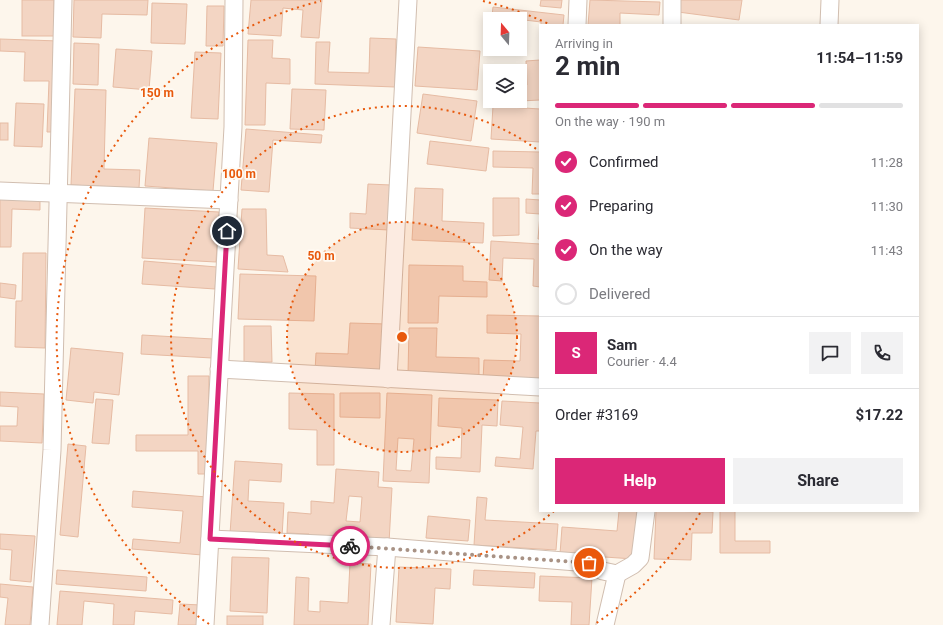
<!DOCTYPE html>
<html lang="en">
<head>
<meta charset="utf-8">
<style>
	body { margin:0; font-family:Roboto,sans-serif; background:#f2f2f3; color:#2b2b33; height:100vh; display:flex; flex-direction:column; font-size:15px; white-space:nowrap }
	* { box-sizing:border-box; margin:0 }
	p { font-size:13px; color:#7c7c81 }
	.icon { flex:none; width:22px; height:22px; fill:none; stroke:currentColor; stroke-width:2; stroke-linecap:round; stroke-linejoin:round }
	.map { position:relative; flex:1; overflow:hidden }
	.details { position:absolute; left:539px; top:24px; width:380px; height:488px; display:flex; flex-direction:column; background:#fff; border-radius:0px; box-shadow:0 2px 10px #0003 }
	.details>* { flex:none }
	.needle { width:26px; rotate:341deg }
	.fabs { position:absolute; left:483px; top:12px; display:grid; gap:8px }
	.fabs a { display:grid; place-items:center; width:44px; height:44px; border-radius:0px; background:#fff; box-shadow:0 2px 10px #0003; font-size:20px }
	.pin { position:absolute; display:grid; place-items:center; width:34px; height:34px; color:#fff; margin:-17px; border:2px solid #fff; border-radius:50%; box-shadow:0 1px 4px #0007 }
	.courier { position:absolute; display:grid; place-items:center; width:40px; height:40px; margin:-20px; border:3px solid #db2777; border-radius:50%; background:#fff; color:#222; box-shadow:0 1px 5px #0007 }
	.head em { font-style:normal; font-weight:700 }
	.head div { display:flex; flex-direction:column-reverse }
	.head { display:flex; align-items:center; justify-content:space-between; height:68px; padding:0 16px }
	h1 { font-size:26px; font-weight:700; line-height:30px }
	.bar { display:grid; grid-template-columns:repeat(4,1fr); gap:6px 4px; align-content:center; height:48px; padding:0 16px }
	.bar i { height:5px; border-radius:3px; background:#e1e1e2 }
	.bar .current { background:#db2777 }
	.bar p { grid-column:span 4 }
	.line { display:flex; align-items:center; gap:10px; padding:0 16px; border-top:1px solid #e1e1e2 }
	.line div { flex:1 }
	.round { display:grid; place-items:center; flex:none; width:42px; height:42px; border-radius:0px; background:#f2f2f3 }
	ol { padding:0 16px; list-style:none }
	li { display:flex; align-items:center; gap:12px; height:44px }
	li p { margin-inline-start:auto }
	li .icon { padding:4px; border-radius:50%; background:#db2777; color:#fff; stroke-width:4 }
	li:last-child { color:#7c7c81 }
	li i { width:22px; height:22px; border:2px solid #e1e1e2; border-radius:50% }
	.cta { display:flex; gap:8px; margin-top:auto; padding:8px 16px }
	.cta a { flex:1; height:46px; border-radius:0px; background:#db2777; color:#fff; font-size:16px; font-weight:700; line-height:46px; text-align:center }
	.cta a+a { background:#f2f2f3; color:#2b2b33 }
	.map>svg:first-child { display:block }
</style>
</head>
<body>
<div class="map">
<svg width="943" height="625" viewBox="0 0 943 625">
	<rect width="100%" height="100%" fill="#fdf6ec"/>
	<!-- building -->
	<g fill="#f3d5c3" stroke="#e6bba3" fill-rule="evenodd">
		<rect x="22" y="0" width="32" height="36"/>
		<path d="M74,0h74l-1,15 -45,-1 -1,24 -28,-1z"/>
		<path d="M251,0h71l-3,38 -18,-1 2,-27 -20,-2 -2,28 -33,-2z"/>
		<path d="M541,0h21l-1,8 -21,-2z"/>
		<path d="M590,0l70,2 -1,13 -39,-2v12h-32z"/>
		<path d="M679,0h63l-3,20 -61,-8z"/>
		<path d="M152,3l35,1 -2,40 -34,-1z"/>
		<path d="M207,6h17l-1,40h-17z"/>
		<path d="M493,7l71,8 -1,10h-22v-3l-49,-6z"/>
		<path d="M370,38l26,1 -1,48 -80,-3 1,-42h14l-2,30 41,1z"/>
		<path d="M0,39l59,2 -2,91h-10l2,-51h-25l1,-29 -25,-1z"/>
		<path d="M248,40h25l-1,18 18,1v25l-24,-1 -1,42h-20z"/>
		<path d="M74,43l25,1 -1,41 -25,-1z"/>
		<path d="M418,47l62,4 -3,39 -62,-4z"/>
		<path d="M116,49l36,2 -3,39 -36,-3z"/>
		<path d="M195,52l26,1 -3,66 -27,-1z"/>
		<path d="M540,60v40l-20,1v-16h7l-1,-24z"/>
		<path d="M75,89l31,1 -2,79 36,1 -1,18 -68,-3z"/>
		<path d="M292,89l34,1 -2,40 -34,-1z"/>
		<path d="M423,94l54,7 -6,40 -54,-8z"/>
		<path d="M16,103l28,1 -2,43 -28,-1z"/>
		<path d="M493,106l47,3v33l-49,-3z"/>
		<rect x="0" y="123" width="8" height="17"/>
		<path d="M246,129l76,6 -1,8 -48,-3 -4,52 -28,-2z"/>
		<path d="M149,138l68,5 -4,48 -68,-5z"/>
		<path d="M430,141l59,7 -3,23 -59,-7z"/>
		<path d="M493,151l47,1v42h-8l1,-26 -40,-1z"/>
		<path d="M368,184l23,1 -2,45 -39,-2v-15l16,1z"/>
		<path d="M415,188l28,1 -1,32 42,2 -1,20 -71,-3z"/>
		<path d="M0,198l40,1v11l-28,-1 -1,38h-11z"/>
		<path d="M493,198h26v37l-26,1z"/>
		<path d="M526,199l14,1v39h-2l2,-25 -14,-1z"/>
		<path d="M145,208l74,4 -3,50 -74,-4z"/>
		<path d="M242,209h24l1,46 16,1 5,16 -50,-3z"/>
		<path d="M491,241l49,3v43l-7,-1 1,-27 -31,-1 -1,23 -13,-1z"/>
		<path d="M23,253h23l-1,95 -30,-1 1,-46h6z"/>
		<path d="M144,261l73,6 -2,22 -73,-5z"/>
		<path d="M409,265l54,1v15l24,1v15l-48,-1 -1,27h-30z"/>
		<path d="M240,274l76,2 -2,45 -76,-2z"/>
		<path d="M0,283l16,2 -1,14 -15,-2z"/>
		<path d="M487,315l53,1v66l-57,-2 1,-20 36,1 1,-27 -34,-1z"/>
		<path d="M350,323l37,1 -2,50 -70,-3 1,-18 32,1z"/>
		<path d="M244,326h27l1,36h-28z"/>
		<path d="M409,328h28l-1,29 43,1v18l-71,-2z"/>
		<path d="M142,335l71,4 -1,19 -71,-4z"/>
		<path d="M71,348l52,5 -4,42 -25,-3 -1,11 -27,-3z"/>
		<path d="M188,376h21l-1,98h-10v-23h-62v-16h52z"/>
		<path d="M0,392l44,2 -2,49 -42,-2v-15h17l1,-19 -18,-1z"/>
		<path d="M289,393l45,1v71h-17v-35l-28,-1z"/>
		<path d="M340,393h40v25l-40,-1z"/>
		<path d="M387,393l45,2 -3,88 -46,-2zM398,438l16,1 -3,32 -15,-1z"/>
		<path d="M439,398l59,2 -1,26 -15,-1 -2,47 -44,-3v-12l25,1 1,-30 -24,-2z"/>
		<path d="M96,399l17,1 -4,44 -17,-1z"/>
		<path d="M502,401l38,2v28h-4l-3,38 -38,-3 1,-9 24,2 3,-32 -23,-2z"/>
		<path d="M68,444l18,2 -8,91 -18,-2z"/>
		<path d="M235,461l47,3 -1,18 -32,-2 -1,21 36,2 -2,34 -52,-3z"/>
		<path d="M336,469l43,3 -1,15 14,1 -3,55 -81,-4 1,-5 -22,-1 1,-21 23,2v-13l23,2zM349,496l13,1 -2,25 -14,-1z"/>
		<path d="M133,491l74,6 -5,58 -70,-6 1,-10 47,4 3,-32 -51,-4z"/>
		<path d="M477,497l10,1 -2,22 73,4 -2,26 -82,-5z"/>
		<path d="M619,511h19l-4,48 -74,-5 2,-27 55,4z"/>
		<path d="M656,511l57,1 -1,21h-20l-1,27 -37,-1z"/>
		<path d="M720,511h15v30h35v12h-50z"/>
		<path d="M428,516l42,4 -2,21 -42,-3z"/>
		<path d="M0,534l35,2 -4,46 -21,-2 2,-30 -12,-1z"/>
		<path d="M232,557l37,1 -2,55 -37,-2z"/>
		<path d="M350,563l21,1 -3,61h-74l2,-48 13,1 -1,33 12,1v-11l28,2z"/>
		<path d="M399,567l52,2 -1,20 -15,-1 -2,36 -37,-2z"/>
		<path d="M57,570l90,7 -1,14 -90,-7z"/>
		<path d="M474,570l61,3 -1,15 -61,-3z"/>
		<path d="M540,576l52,2 -3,47h-18l1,-23 -33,-1z"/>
		<path d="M0,584l33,3 -3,38h-25l3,-27 -8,-1z"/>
		<path d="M60,591l113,9 -1,14 -37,-3 -1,14h-21l1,-21 -30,-3 -2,24h-25z"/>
		<path d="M180,604l21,1 -2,20h-21z"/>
		<rect x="227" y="616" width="36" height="9"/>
	</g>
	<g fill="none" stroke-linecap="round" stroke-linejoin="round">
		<!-- street casing -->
		<g stroke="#d1beb0" stroke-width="19">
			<g id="street">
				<path d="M577,25l1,-25"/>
				<path d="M672,25v-25"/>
				<path d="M829,25l1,-25"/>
				<path d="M0,191l229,9"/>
				<path d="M219,369l321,18"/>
				<path d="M388,379l20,-379"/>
				<path d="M210,539l177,8 202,16 14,8 14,3 -12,51"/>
				<path d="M617,574l16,-9 7,-7 6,-47"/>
				<path d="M40,625l12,-175 11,-450"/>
				<path d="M205,625l28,-498 1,-127"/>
				<path d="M381,625l6,-78"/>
			</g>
		</g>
		<!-- street -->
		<use href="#street" stroke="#fff" stroke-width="17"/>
	</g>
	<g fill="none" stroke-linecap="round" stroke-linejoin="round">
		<!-- done -->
		<path stroke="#a89285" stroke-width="4" stroke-dasharray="0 7.2" d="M350,546l239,17"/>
		<!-- route -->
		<path stroke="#db2777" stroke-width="5" d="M227,231l-17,308 140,7"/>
	</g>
	<!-- distance rings -->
	<circle cx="402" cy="337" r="115" fill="#e8590c" fill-opacity=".12"/>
	<g fill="none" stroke="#e8590c" stroke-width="2" stroke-dasharray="2 4">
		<circle cx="402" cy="337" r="115"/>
		<path d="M554 511A231 231 0 1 1 539 151"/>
		<path d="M700 513A346 346 0 0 1 595 624M209 624A346 346 0 0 1 321 1M483 1A346 346 0 0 1 551 25"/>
	</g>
	<circle cx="402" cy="337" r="6" fill="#e8590c" stroke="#fffaf3" stroke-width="2"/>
	<g font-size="12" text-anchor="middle" font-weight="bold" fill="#e8590c" stroke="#fffaf3" stroke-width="3.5" stroke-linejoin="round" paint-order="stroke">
		<text x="157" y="97">150 m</text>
		<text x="239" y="178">100 m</text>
		<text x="321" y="260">50 m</text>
	</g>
</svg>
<div class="fabs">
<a><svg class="needle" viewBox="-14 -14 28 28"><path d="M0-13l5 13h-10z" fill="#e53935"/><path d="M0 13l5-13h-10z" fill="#7c7c81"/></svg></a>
<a><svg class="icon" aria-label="layers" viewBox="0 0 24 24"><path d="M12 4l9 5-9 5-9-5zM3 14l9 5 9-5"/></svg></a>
</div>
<div class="pin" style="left:589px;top:563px;background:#ea580c"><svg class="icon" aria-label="bag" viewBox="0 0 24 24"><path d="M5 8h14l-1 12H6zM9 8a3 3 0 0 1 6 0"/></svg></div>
<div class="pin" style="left:227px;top:231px;background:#1f2937"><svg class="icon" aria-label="home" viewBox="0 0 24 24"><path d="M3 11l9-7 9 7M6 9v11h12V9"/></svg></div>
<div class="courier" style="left:350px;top:546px"><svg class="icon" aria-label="bike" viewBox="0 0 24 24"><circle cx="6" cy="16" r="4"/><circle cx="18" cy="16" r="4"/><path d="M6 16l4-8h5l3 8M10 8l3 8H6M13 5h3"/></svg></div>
<section class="details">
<div class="head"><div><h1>2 min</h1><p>Arriving in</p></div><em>11:54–11:59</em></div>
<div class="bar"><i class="current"></i><i class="current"></i><i class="current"></i><i></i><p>On the way · 190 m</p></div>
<ol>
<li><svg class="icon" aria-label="check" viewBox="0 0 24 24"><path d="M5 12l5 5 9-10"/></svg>Confirmed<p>11:28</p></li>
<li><svg class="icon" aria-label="check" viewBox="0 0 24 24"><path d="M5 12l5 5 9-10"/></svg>Preparing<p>11:30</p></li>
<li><svg class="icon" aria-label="check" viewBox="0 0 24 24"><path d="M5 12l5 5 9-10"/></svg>On the way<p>11:43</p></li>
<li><i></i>Delivered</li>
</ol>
<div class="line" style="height:72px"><b class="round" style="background:#db2777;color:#fff">S</b><div><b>Sam</b><p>Courier · 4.4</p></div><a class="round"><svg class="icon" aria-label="chat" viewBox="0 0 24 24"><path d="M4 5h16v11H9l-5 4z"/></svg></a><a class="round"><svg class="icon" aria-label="phone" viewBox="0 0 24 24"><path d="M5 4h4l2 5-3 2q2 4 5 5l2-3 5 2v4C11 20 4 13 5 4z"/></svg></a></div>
<div class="line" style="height:52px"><div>Order #3169</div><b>$17.22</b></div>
<div class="cta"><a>Help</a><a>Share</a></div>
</section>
</div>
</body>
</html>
